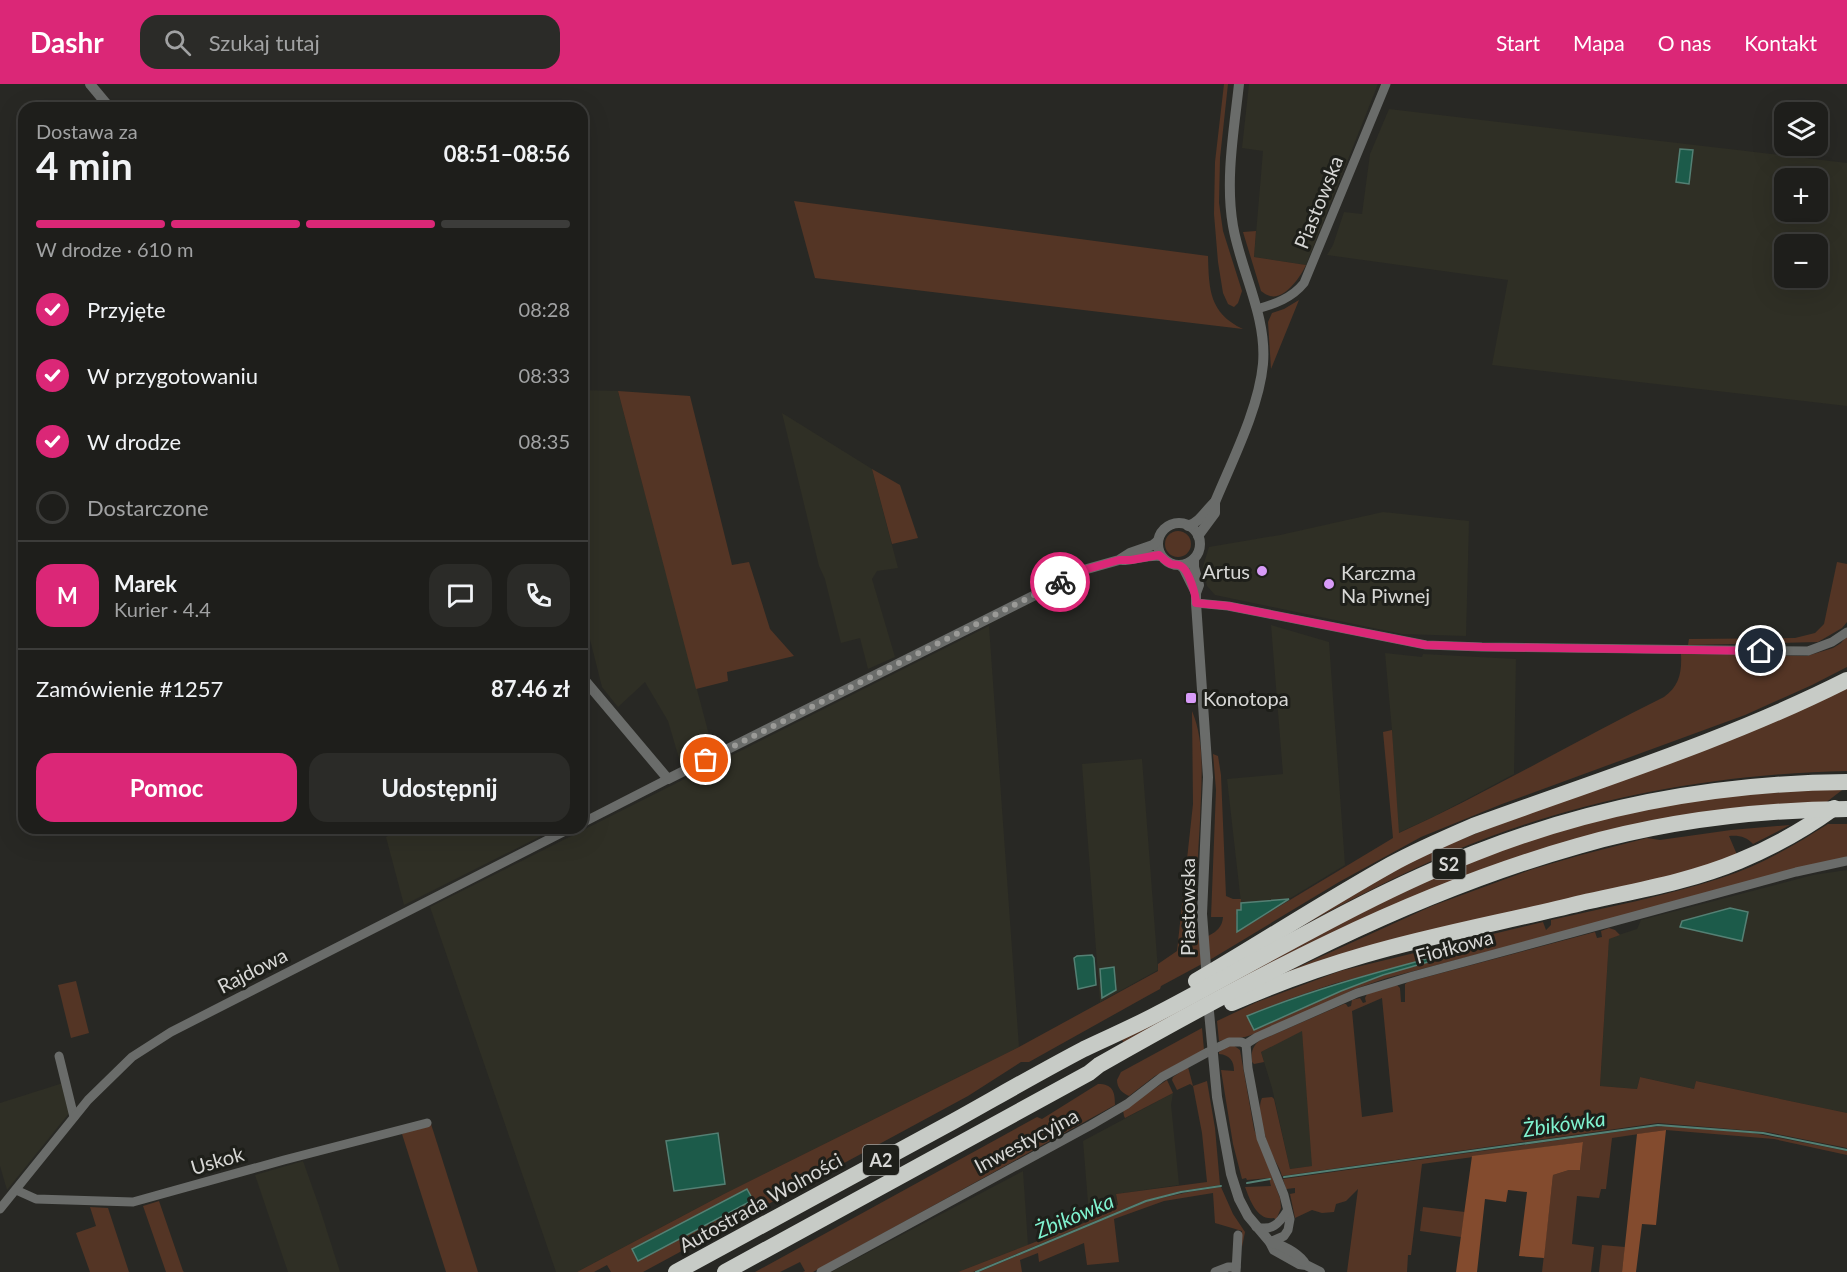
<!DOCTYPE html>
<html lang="pl">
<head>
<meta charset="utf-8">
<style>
	body { margin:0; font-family:Lato,sans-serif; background:#2b2b28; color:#f1f3f6; height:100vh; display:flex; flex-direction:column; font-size:22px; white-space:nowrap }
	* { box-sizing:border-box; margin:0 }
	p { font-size:20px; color:#a1a2a3 }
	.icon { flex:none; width:33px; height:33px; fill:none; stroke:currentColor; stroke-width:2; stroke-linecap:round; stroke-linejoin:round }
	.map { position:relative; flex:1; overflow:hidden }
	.panel { position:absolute; left:18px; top:18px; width:570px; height:732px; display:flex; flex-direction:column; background:#1e1e1b; border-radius:18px; box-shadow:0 6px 24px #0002,0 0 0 2px #3c3c3a }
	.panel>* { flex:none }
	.tools { position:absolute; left:1774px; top:18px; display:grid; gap:12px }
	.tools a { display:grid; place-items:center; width:54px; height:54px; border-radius:12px; background:#1e1e1b; box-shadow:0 6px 24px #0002,0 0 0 2px #3c3c3a; font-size:30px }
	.pin { position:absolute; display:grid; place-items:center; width:51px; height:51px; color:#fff; margin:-26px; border:3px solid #fff; border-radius:50%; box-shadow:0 2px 6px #0007 }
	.courier { position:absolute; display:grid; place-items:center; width:60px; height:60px; margin:-30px; border:4px solid #db2777; border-radius:50%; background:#fff; color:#222; box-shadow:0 2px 8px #0007 }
	.overview em { font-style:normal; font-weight:700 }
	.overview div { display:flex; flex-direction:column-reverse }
	.overview { display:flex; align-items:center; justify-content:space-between; height:102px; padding:0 18px }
	h1 { font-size:39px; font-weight:700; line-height:45px }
	.bar { display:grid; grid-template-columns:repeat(4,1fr); gap:9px 6px; align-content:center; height:72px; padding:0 18px }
	.bar i { height:8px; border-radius:4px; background:#3c3c3a }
	.bar .active { background:#db2777 }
	.bar p { grid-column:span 4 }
	.line { display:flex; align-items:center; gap:15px; padding:0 18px; border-top:2px solid #3c3c3a }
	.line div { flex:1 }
	.round { display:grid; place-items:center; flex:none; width:63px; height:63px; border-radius:18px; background:#2b2b28 }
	ol { padding:0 18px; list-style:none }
	li { display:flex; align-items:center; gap:18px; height:66px }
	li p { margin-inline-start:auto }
	li .icon { padding:6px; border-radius:50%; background:#db2777; color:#fff; stroke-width:4 }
	li:last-child { color:#a1a2a3 }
	li i { width:33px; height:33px; border:3px solid #3c3c3a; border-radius:50% }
	.button { display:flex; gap:12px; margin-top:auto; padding:12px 18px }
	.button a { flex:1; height:69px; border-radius:18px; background:#db2777; color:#fff; font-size:24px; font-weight:700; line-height:69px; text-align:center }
	.button a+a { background:#2b2b28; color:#f1f3f6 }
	header { display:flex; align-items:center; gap:36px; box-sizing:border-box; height:84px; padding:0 30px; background:#db2777; color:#fff }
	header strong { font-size:28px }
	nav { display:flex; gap:33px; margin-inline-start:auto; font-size:21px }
	.search { width:420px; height:54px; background:#2b2b28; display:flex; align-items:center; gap:15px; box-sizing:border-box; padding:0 21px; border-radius:18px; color:#a1a2a3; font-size:22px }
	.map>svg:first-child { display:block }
</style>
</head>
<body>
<header>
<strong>Dashr</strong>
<div class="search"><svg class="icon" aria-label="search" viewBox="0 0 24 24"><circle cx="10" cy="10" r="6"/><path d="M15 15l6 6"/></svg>Szukaj tutaj</div>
<nav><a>Start</a><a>Mapa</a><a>O nas</a><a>Kontakt</a></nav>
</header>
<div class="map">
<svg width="1847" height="1188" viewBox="0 0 1847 1188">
	<rect width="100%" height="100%" fill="#282824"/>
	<!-- built -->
	<g fill="#2f2f25" fill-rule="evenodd">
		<path d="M1249,0h129l-72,181 -52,-8 9,-106 -21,-3z"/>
		<path d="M1389,25l458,54v243l-355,-41 16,-85 -181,-25 6,-10 11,-33 18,2 8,-60zM1785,94h33v34h-33zM1785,160h33v34h-33z"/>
		<path d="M582,306l36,1 95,359 -32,15 -13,-44 -23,-39 -27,25 -16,-20 -20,-79z"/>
		<path d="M782,329l90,56 26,99 -21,3 -5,8 23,78 -27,12 -8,-31 -19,5 -16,-64 -6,-13z"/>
		<path d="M1383,428l86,9 -3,115 -64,-2 -187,-39 -8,-9 -4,-20 6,-19 71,-12z"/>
		<path d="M1271,541l58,17 16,223 -56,34 -48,4 -14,-124 56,-5z"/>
		<path d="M989,542l30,421 -295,147 -147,78h-21l-126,-365z"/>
		<path d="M1385,569l37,4 1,-3 93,5 -2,115 -79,42 -37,17 -6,-103z"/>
		<path d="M1142,675l16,211 -58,32 -18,-238z"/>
		<path d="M404,744h139l2,6 -141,71 -18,-68z"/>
		<path d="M1847,786v243l-151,-32 -2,8 -54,-12 -3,12 -37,-3 9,-148 28,-9 4,-9 172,-45z"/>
		<path d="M1302,946l11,136 -23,3 -18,-81 -11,-36z"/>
		<path d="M63,999l7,29 -63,78 -7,-24v-63z"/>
		<path d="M1173,1009l-2,12 8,80 -63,9 2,11 -29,10 -6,-74z"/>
		<path d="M303,1077l16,45 21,66h-52l-33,-97z"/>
		<path d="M1023,1087l5,74 -70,27h-127z"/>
	</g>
	<!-- green -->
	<g fill="#543525" fill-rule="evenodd">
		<path d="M1224,0h4l-8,74 -1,45 4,28 19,60 -4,12 -4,4 -6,-3 -5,-11 -5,-31 -4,-48 1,-52z"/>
		<path d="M794,117l414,55c1,33 1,57 35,73l-428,-51z"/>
		<path d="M1256,147l-2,26 52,8c-5,11 -21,35 -36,31 -4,-1 -6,-3 -9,-5l-18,-59z"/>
		<path d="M1299,216l-28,69 -3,-47 4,-9 12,-4z"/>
		<path d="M618,307l72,5 42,169 17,-3 21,67 24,27 -67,16 1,9 -32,8z"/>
		<path d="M872,385l28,16 18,53 -26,6z"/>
		<circle cx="1178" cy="460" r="13"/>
		<path d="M1837,478l10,2v58l-5,6 -24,14 -130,3 1,-6 106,-1 20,-5 9,-9z"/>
		<path d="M1847,552v31l-35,18 -67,30 -243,89 -81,33 -82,45 -126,76 -52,28 -1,3 -11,6 -120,67h-8l-53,34 -325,176h-32l-4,-7 -13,7h-17l147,-78 295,-147 139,-76v-7l19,-13 16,-147 -1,-93c14,33 9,74 8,110 -2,33 -4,67 -5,101l-13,1 -1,3 6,13 7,3c13,-6 28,-9 29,-25h-12l5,-127 -3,-36 5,2 3,19 5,121 7,3h8v11l-5,5 1,17 156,-94 -10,-106 9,-2 7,103c90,-41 176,-92 265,-136 15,-11 18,-24 17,-43l126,2 26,-8 8,-5zM747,1105l6,12 -114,59z"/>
		<path d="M1847,602v85c-134,3 -270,28 -393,80 -56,24 -110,52 -163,81l61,-39 80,-42z"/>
		<path d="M1846,703l-22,17 -264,42 -436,197 -2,-3 174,-95 144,-73 122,-43 130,-30z"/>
		<path d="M1828,740h19v34l-460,120 -32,11 -86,40 -24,8 -26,4 -2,-20 40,-19 83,-31 203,-49 3,8 5,-5v-5c57,-13 115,-24 170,-42 38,-12 74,-33 107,-54zM1434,873l-93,34 -87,39 -6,-13 41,-18 44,-15z"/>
		<path d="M1790,741l-37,19c-6,-7 -14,-9 -24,-8l9,21 -20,7 -433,109 147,-67 101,-37 48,-14 66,-17 13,2 71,-10z"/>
		<path d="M1609,844l6,2 5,5 -11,4 -9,147 37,3 3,-12 54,12 2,-8 151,32v35l-80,-16 -109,-9 -376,53c-2,-9 -9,-17 -12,-26 -5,-13 -14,-40 -8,-52l10,-1 2,2 16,70 22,-3 -10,-135 -41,21 3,10 -10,2 -2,-2c-1,-9 0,-15 7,-21l85,-37h2l2,3 3,-1 1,-6 8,-2 3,5 3,-1 -1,-4 2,-4 30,-9 3,3 1,14h4v-18l3,-2 187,-50 2,6 5,-1 -1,-6zM1382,914l11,114 -31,5 -10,-106z"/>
		<path d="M76,897l13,52 -18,5 -13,-53z"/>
		<path d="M1202,944l2,22 -49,26 -26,20c-7,-3 -12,-8 -12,-16l4,-8z"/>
		<path d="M1233,961l7,5 14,79 26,69 1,10 -5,12 -2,-2c-17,3 -24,-18 -29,-31l26,-1 -2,-8 -22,2 -1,-2 -4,1 -9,-35 -12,-74 13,1c0,-10 -4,-16 -15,-17v-2l8,-5z"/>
		<path d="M1188,983l5,19 14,-5 8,47 5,57 -39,6 -40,11 -168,70h-15l131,-51v-6l29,-10 -2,-11 91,-12 -5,-49 -9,-47 -3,-2 -13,6 -5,-10 1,-3z"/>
		<path d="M1167,996l6,13 -48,25 -1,-2 -1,-6z"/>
		<path d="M1098,1000c15,0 17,8 17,21l-302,167h-10l2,-1 -5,-9 -20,10h-25l282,-155 5,2z"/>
		<path d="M431,1040l47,148h-32l-44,-138z"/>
		<path d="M1667,1042l86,7 94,18v4l-73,-16 -108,-9 -54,8 -6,51h-5l-2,9 -22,-2 -5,48 22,3 -3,25h-49l11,-97 16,-5h11l3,-28 -161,22 -11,91h-3l-1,17h-60l11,-83 -12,12 -10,3 -2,8 -12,1 -10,-3 -17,8 -5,-24 5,-1v-5l-9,1 -3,-10 368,-52z"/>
		<path d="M1221,1103l12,27 12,18 -3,15v-16l-27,-8 -2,-30 -49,8 -50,18 5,43 -32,3 -3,-22 -45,19 -1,-9 -18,7 2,12h-43l169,-71 41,-9z"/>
		<path d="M159,1117l24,70 1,1h-18l-23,-66z"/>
		<path d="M90,1123l18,1 21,64h-39l-14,-39 20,-7z"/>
		<path d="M1423,1123l42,5 -4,25 -41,-6z"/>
		<path d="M1602,1161l23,2 -3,25h-23z"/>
	</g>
	<!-- forest -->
	<g fill="#834b2e">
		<path d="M1666,1046l-10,95 -14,-1 -6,48h-14l15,-138z"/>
		<path d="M1583,1058l-3,28h-11l-16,5 -9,83 -25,-2 8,-64 -19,-2 -2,12 -21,-3 -8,73h-21l16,-116z"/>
	</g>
	<!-- water -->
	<g fill="#1c5b4a" stroke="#548074" stroke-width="1.5">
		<path d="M1680,65l13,1 -4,34 -13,-2z"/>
		<path d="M1289,815l-52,33v-22h4v-7z"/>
		<path d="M1730,824l18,4 -6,29 -62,-14 2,-6z"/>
		<path d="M1092,871l2,3 2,27 -18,4 -4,-31 3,-2z"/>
		<path d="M1434,873l1,3 -52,15 -42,16 -87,39 -7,-14c61,-25 123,-42 187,-59z"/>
		<path d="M1114,883l2,23 -14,8 -2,-29z"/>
		<path d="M718,1049l7,51 -51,7 -8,-50z"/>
		<path d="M747,1105l6,11 -115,61 -6,-12z"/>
	</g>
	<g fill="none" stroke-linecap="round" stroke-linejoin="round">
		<!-- stream -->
		<g stroke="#548074" stroke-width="2">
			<path d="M1284,1093l374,-52 105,8 84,17"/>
			<path d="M1247,1099l23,-4"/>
			<path d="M976,1188l170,-71 35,-9 40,-6"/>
		</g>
		<!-- minor -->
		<g stroke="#6a6c6a" stroke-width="9">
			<path d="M1257,225c18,-5 35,-11 47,-26l82,-199"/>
			<path d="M1196,519l32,3 198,39 56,2 326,4 24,-9 15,-10"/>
			<path d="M582,739l86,-44"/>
			<path d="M1246,960l11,-7 100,-44 56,-17 383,-104 51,-11"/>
			<path d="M1246,960l2,24 13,70 23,57 6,24 -2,11 -4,6 -14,6"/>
			<path d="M59,972l15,61"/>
			<path d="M16,1106l20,9 97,3 151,-42 143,-37"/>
			<path d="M0,1125l88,-109 44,-43 39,-25 400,-204"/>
			<path d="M1256,1143c16,4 23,-3 31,-16"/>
			<path d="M821,1188l270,-147 36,-21 35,-27 46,-25 21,-10h12l5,2"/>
			<path d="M1215,1188l13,-5h8"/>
			<path d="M1236,1188l2,-37"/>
		</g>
		<!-- tertiary -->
		<g stroke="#6a6c6a" stroke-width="10">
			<path d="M90,0l20,24"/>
			<circle cx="1179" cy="460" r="21"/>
			<path d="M1188,442c13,-5 17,-15 27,-24"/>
			<path d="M1198,452l17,-23v-11c17,-41 44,-94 48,-138 4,-48 -22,-92 -30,-138 -8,-46 1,-96 6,-142"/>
			<path d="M1194,475v8l5,18 -3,8v10l12,174 -6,137 5,66"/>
			<path d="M1122,476c13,0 26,-6 39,-4"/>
			<path d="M1180,481l4,4 12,24"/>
			<path d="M582,593l86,102 405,-203 14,-7 32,-9 11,-7 23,-8 5,-4"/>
			<path d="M1208,917l9,96 14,77 8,25 9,17 22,26 4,8 25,14 7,1 14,7"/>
			<path d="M1270,1158c12,3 26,10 34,20"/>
		</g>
		<!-- motorway -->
		<g stroke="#c7cbc6" stroke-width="16">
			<path d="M1196,897c65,-38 128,-79 194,-116 27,-15 55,-27 83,-39 126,-46 255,-86 374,-146"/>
			<path d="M1232,919c43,-19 87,-35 132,-48 71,-21 145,-34 217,-52 53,-12 108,-21 158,-42 34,-14 66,-32 95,-53"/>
			<path d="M676,1188c93,-50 185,-101 278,-151 43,-24 86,-49 130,-72 25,-12 51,-23 75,-36 105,-55 206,-117 316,-160 119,-47 245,-70 372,-71"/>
			<path d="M725,1188l364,-199 10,-8c153,-87 309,-171 479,-219 87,-25 178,-36 269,-37"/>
		</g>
	</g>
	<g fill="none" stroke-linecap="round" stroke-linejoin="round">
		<!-- done -->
		<path stroke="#9a9a97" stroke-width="6" stroke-dasharray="0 10.8" d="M706,676l354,-178"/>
		<!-- route -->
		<path stroke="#db2777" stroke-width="8" d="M1060,498l27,-13 32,-9h12l28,-5c4,3 7,7 12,9 3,1 7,0 10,2 8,4 15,30 15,37l32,3 198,39 56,2 279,4"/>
	</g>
	<!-- markers -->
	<g fill="#d89bf8" stroke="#1e1f1a" stroke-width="2">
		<circle cx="1262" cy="487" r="6"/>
		<circle cx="1329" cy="500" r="6"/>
		<rect x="1185" y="608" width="12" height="12" rx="3"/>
	</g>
	<g text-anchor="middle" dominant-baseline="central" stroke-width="6" stroke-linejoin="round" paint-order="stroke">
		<!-- shield labels -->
		<g fill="#1e1f1a" stroke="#a0a09d" stroke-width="1.5">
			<rect x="1432.5" y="765" width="33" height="30" rx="4.5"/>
			<rect x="863" y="1061" width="36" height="30" rx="4.5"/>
		</g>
		<g font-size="18" font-weight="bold" fill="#d7d7d5">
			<text x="1449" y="780">S2</text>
			<text x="881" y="1076">A2</text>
		</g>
		<!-- street labels -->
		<g font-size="20" fill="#d7d7d5" stroke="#1e1f1a">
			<text transform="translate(1318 118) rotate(-68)">Piastowska</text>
			<text transform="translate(1187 823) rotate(-90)">Piastowska</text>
			<text transform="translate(1454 862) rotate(-15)">Fiołkowa</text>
			<text transform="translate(252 886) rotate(-27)">Rajdowa</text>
			<text transform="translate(1026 1056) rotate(-28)">Inwestycyjna</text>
			<text transform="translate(217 1076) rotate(-16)">Uskok</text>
			<text transform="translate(760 1118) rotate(-29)">Autostrada Wolności</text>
		</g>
		<!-- poi labels -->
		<g font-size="20" fill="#d7d7d5" stroke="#1e1f1a" text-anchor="start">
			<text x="1250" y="487" text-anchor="end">Artus</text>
			<text x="1341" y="488">Karczma<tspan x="1341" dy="23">Na Piwnej</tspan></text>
			<text x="1203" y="614">Konotopa</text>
		</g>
		<!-- water labels -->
		<g font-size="21" font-style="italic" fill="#7ff2cf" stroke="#1e1f1a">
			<text transform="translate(1564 1039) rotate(-8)">Żbikówka</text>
			<text transform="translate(1074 1131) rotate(-23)">Żbikówka</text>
		</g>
	</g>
</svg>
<div class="tools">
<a><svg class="icon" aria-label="layers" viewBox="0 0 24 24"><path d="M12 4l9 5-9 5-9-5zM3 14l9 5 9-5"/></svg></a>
<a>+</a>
<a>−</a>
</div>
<div class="pin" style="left:706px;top:676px;background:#ea580c"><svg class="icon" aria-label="bag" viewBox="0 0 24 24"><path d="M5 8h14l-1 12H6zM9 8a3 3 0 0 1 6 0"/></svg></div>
<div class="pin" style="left:1761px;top:567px;background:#1f2937"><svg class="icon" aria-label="home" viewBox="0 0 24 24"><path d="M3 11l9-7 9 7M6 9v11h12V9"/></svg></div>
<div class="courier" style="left:1060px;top:498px"><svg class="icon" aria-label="bike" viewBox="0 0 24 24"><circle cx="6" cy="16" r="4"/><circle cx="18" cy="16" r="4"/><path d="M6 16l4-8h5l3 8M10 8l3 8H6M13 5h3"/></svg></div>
<section class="panel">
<div class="overview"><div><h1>4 min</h1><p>Dostawa za</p></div><em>08:51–08:56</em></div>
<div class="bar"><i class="active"></i><i class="active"></i><i class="active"></i><i></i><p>W drodze · 610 m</p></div>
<ol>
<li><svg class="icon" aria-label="check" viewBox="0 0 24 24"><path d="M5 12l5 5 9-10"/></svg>Przyjęte<p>08:28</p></li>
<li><svg class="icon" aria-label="check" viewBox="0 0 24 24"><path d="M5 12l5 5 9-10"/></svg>W przygotowaniu<p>08:33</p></li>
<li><svg class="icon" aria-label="check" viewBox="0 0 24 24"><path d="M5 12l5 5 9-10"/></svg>W drodze<p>08:35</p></li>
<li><i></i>Dostarczone</li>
</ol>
<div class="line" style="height:108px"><b class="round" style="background:#db2777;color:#fff">M</b><div><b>Marek</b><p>Kurier · 4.4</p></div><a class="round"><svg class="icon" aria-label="chat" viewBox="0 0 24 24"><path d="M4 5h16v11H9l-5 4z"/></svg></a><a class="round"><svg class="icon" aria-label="phone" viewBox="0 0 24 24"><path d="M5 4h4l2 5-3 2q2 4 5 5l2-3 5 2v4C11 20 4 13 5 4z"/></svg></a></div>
<div class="line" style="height:78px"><div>Zamówienie #1257</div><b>87.46 zł</b></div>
<div class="button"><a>Pomoc</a><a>Udostępnij</a></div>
</section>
</div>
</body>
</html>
